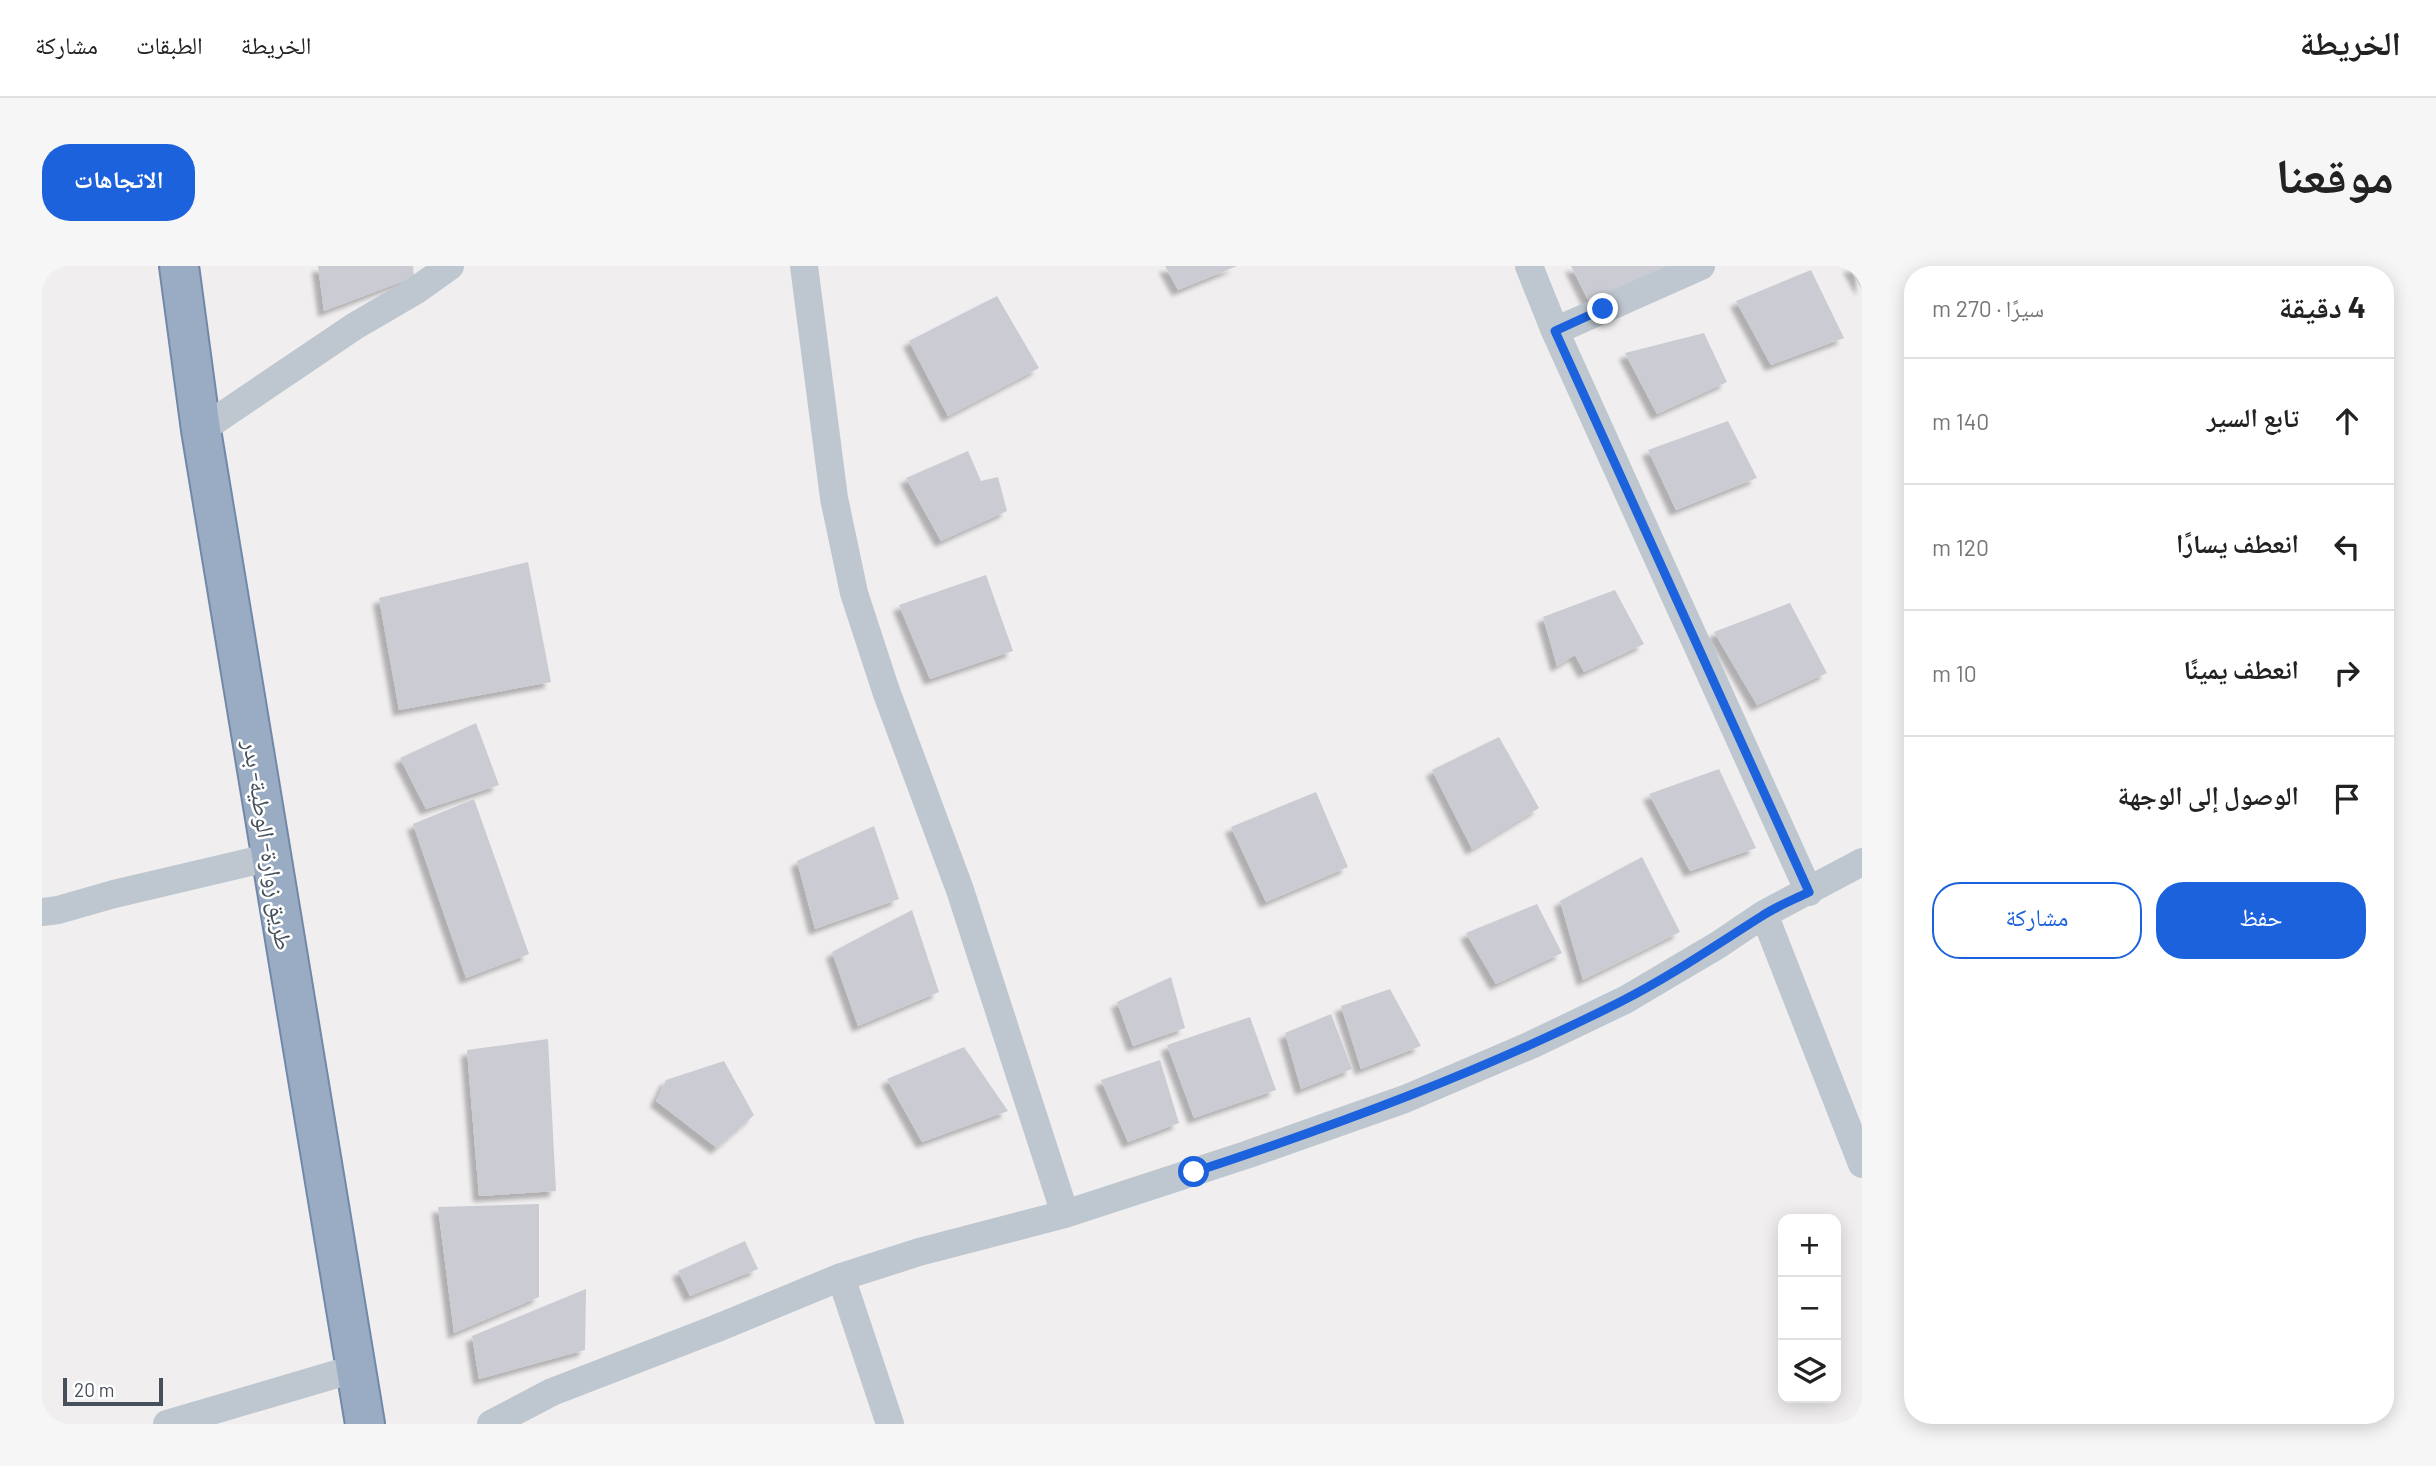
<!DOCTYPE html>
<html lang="ar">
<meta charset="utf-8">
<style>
:root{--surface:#fff;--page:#f6f6f6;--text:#222;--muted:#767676;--line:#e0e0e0;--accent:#1c62dc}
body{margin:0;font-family:Barlow,"Noto Naskh Arabic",sans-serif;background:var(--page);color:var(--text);direction:rtl}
.controls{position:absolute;right:21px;bottom:21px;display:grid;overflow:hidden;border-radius:14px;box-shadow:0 4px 18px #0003}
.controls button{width:63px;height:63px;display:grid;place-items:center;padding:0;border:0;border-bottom:2px solid var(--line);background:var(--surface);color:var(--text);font:35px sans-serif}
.scale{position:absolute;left:21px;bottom:18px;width:100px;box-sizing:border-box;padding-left:7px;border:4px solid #46505b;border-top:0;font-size:19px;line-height:24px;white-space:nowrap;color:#46505b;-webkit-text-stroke:5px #fff;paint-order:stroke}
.stop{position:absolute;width:21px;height:21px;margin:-16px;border:5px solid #1c62dc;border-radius:50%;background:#fff}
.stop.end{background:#1c62dc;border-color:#fff;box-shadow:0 2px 7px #0008}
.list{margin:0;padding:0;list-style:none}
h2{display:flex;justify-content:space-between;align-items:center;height:91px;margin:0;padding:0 28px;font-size:30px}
h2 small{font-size:23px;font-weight:400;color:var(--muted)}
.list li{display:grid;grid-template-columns:46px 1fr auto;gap:21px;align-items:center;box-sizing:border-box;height:126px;padding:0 28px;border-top:2px solid var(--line)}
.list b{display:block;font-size:26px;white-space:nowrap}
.list em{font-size:23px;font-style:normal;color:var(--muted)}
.actions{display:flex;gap:14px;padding:21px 28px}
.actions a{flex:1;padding:16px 0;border:2px solid var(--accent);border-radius:28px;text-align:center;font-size:24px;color:var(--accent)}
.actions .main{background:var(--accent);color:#fff}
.icon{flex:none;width:38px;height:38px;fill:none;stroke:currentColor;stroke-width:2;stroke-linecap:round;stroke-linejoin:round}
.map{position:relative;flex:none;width:1820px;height:1158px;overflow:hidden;direction:ltr;border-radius:28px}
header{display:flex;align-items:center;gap:42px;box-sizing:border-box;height:98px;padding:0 35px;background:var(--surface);border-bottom:2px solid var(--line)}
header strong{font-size:33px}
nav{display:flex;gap:38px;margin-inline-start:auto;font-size:24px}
.intro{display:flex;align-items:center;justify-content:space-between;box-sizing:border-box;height:168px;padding:0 42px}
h1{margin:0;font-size:49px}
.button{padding:18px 32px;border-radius:28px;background:var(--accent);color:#fff;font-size:24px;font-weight:700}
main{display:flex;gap:42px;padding:0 42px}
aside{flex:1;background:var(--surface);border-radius:28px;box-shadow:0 4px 18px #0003}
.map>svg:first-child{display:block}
.building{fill:#cbccd3;filter:url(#shadow)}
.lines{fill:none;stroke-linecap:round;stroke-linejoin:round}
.trunk-casing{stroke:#7188a8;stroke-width:42}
.minor{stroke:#bec7d0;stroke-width:28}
.trunk{stroke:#9aacc4;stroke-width:38}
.route{stroke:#1c62dc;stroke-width:9}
.labels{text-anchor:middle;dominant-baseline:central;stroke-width:5;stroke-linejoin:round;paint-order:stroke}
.street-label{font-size:24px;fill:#46505b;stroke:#fff}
</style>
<header>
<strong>الخريطة</strong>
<nav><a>الخريطة</a><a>الطبقات</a><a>مشاركة</a></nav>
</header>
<div class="intro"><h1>موقعنا</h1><a class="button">الاتجاهات</a></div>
<main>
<aside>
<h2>4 دقيقة<small>سيرًا · 270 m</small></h2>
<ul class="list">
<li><svg class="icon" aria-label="ahead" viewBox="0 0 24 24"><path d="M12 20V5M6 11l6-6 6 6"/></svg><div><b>تابع السير</b></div><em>140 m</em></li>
<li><svg class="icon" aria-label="left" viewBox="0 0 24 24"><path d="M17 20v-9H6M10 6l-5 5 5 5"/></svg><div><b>انعطف يسارًا</b></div><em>120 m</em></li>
<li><svg class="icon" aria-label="right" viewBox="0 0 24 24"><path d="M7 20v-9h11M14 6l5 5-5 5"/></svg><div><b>انعطف يمينًا</b></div><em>10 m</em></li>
<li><svg class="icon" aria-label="arrive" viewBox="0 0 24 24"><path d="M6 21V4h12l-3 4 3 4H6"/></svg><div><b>الوصول إلى الوجهة</b></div></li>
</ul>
<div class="actions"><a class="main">حفظ</a><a>مشاركة</a></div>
</aside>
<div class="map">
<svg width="1820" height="1158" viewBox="0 0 1820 1158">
<defs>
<filter id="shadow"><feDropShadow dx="-6" dy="6" stdDeviation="2" flood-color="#0004"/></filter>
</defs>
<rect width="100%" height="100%" fill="#f0eeee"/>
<path class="building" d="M276 0H371L372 11 282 45Z
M1123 0H1195L1136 24Z
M1529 0H1631L1547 36Z
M1807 0H1820V24Z
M1769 4 1802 72 1729 99 1694 35Z
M955 30 997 102 906 150 867 75Z
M1662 67 1685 116 1615 148 1583 87Z
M1686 155 1715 212 1634 244 1606 184Z
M926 185 939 215 956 211 965 245 899 275 864 212Z
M486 296 509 416 357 444 337 332Z
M944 309 971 385 888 413 857 339Z
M1573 324 1602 378 1542 406 1533 389 1515 400 1501 351Z
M1748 337 1785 407 1715 439 1672 366Z
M434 457 457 519 384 543 358 492Z
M1457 471 1497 542 1430 583 1390 504Z
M1677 503 1714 582 1648 605 1607 528Z
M1274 526 1306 601 1224 636 1189 561Z
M432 533 487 688 424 712 371 558Z
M832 560 857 633 773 663 755 595Z
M1600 591 1638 666 1541 714 1518 635Z
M1495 638 1520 687 1454 718 1424 667Z
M870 644 897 726 816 760 790 686Z
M1129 711 1143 762 1091 780 1075 736Z
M1348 723 1379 780 1319 803 1299 740Z
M1289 748 1310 803 1259 823 1243 767Z
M1208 751 1234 824 1152 852 1125 779Z
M506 773 514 925 437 930 425 784Z
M922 781 966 845 880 876 845 813Z
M1118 794 1137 857 1086 876 1059 814Z
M682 795 712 849 675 882 614 835 624 814Z
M497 938V1031L412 1067 396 941Z
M703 975 716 1003 648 1030 636 1005Z
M544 1023 543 1084 437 1113 430 1070Z"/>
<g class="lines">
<defs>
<path id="trunk" d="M137 0 159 164 323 1158"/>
</defs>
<use href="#trunk" class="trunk-casing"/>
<path class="minor" d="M762 0 792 232 812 327 844 425 918 624 1023 948
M1487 0 1513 65 1767 626
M1513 65 1659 0
M159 164 313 60 373 25 408 0
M0 646 16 644 72 628 229 591
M1722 648 1820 898
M799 1011 848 1158
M125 1158 315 1102
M449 1158 510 1126 673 1063 799 1011 877 986 1023 948 1204 889 1363 833 1489 779 1583 734 1676 679 1722 648 1820 596"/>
<use href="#trunk" class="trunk"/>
</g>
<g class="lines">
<path class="route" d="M1152 906C1298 858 1442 805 1580 735 1629 710 1674 679 1720 650 1735 640 1751 634 1767 626L1513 65 1561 43"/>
</g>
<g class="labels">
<g class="street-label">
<text transform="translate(227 579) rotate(81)">طريق زوارة- الوطية- بدر</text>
</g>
</g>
</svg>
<div class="controls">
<button>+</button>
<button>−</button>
<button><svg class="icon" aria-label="layers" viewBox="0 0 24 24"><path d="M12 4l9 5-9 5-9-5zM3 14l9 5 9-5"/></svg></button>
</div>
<div class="scale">20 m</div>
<div class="stop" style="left:1152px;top:906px"></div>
<div class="stop end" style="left:1561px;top:43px"></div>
</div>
</main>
